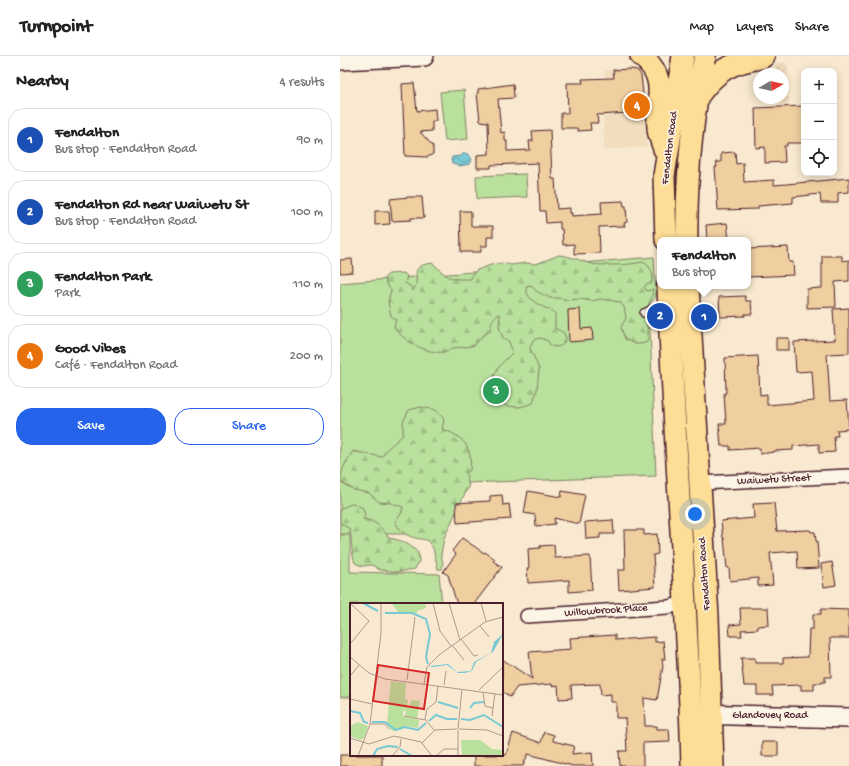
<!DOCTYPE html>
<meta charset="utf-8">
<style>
:root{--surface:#fff;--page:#f6f6f6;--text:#222;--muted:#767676;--line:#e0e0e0;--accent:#2563eb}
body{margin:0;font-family:"Gochi Hand",sans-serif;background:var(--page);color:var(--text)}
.controls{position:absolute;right:12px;top:12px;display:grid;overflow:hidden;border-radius:8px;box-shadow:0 2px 10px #0003}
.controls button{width:36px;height:36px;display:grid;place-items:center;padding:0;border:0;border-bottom:1px solid var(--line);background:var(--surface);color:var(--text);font:20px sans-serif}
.compass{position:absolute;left:413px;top:12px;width:36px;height:36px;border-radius:50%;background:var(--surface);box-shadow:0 2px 10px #0003;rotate:81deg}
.you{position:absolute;left:355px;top:458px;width:14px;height:14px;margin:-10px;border:3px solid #fff;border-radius:50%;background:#1a73e8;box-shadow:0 0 0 6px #1a73e833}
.badge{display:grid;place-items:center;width:26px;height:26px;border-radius:50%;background:var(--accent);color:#fff;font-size:13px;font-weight:700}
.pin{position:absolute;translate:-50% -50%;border:2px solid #fff;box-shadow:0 1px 4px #0006}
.popup{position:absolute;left:317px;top:181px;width:94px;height:52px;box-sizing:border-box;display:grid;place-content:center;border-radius:8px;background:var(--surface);filter:drop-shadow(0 1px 3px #0005);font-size:13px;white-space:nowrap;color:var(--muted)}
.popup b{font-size:15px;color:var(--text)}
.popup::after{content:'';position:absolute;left:50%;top:100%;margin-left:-8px;border:8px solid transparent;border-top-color:var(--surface)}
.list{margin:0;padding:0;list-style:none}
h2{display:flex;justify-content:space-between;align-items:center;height:52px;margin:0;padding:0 16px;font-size:17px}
h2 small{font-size:13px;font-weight:400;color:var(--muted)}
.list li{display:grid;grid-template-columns:26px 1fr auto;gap:12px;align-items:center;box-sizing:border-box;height:64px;margin:0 8px 8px;padding:0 8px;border:1px solid var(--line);border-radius:16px}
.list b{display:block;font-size:15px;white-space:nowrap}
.list p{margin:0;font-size:13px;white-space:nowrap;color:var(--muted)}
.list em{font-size:13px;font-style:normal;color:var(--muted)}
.actions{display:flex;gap:8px;padding:12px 16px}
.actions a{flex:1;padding:9px 0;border:1px solid var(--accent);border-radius:16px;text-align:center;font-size:14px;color:var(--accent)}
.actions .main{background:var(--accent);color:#fff}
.icon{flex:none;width:22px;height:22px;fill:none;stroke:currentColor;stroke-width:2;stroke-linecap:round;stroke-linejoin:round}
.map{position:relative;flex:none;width:509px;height:710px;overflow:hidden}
header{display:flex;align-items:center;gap:24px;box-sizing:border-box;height:56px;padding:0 20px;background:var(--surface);border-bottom:1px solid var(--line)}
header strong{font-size:19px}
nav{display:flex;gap:22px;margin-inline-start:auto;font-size:14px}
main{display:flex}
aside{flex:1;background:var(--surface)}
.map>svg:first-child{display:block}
.built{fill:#f2ddbf}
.industrial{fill:url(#industrial-furrows)}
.green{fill:#b9e19d;stroke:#828064}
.forest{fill:url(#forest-firs);stroke:#828064}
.water{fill:url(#water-waves);stroke:#668591}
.building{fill:#efcea0;stroke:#4a1f2b}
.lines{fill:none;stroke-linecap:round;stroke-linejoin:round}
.lane-casing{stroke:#4a1f2b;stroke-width:10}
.street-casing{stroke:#4a1f2b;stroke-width:16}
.secondary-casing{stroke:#4a1f2b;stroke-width:22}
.primary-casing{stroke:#4a1f2b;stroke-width:24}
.lane{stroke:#fcf5e5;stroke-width:7}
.street{stroke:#fcf5e5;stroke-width:13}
.secondary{stroke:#fcf5e5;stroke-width:19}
.primary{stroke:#fedd96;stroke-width:21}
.labels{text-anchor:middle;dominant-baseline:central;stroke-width:3;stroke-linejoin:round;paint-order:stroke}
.street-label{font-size:11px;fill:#4a1f2b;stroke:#fcf5e5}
.inset-river{fill:none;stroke:#79c9d5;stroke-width:2}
.inset-road{fill:none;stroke:#b2988e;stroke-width:1}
.view{fill:#d62828;fill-opacity:0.15;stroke:#d62828;stroke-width:2}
.inset-edge{fill:none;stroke:#4a1f2b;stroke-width:2}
</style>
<header>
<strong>Turnpoint</strong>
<nav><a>Map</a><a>Layers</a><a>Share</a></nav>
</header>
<main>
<aside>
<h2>Nearby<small>4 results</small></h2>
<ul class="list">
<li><span class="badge" style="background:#1a4fb4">1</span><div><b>Fendalton</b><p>Bus stop · Fendalton Road</p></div><em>90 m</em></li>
<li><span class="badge" style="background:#1a4fb4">2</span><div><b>Fendalton Rd near Waiwetu St</b><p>Bus stop · Fendalton Road</p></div><em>100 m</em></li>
<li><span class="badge" style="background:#2e9e5b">3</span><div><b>Fendalton Park</b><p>Park</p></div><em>110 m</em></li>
<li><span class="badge" style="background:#e8710a">4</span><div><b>Good Vibes</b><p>Café · Fendalton Road</p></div><em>200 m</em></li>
</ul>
<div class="actions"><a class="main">Save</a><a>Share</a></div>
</aside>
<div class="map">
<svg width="509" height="710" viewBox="0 0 509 710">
<defs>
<pattern id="industrial-furrows" width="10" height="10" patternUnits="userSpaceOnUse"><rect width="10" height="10" fill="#f2ddbf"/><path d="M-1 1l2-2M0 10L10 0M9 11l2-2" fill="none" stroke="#d1bda4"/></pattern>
<pattern id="forest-firs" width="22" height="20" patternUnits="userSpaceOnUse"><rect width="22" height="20" fill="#b9e19d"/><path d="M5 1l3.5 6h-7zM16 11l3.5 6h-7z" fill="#a1c187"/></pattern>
<pattern id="water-waves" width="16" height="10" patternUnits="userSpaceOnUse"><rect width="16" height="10" fill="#79c9d5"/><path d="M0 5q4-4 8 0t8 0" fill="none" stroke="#6aacb7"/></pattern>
</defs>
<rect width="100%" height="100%" fill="#f8e9d0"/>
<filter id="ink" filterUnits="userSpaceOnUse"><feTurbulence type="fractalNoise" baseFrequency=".025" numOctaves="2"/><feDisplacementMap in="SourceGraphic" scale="8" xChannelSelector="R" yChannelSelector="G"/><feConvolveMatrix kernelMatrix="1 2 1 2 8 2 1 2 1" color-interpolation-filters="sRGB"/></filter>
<g filter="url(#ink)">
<path class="built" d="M288 13 297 14 301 19 307 91 264 94 263 59H267L265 14Z"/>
<path class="industrial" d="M435 7H447L449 48 436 49V42H443V18H435Z"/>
<path class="green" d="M124 34 128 83 105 85 100 36Z
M340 87H343L339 184H334L333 128Z
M186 118 187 141 137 143 136 120Z
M314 201 316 240 309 249 316 420 99 428V478H0V227Z
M0 479H10V516L99 518 102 548H11V641H0Z"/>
<path class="forest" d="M219 199C231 200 241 205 252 208 268 210 288 209 303 206 311 210 315 219 311 228H307L304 231 307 235 313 233C313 242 306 250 306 260 306 269 310 277 307 286 298 290 293 288 285 283L281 271 286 262 284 251 280 246 260 243 252 245 240 243 226 244 219 242H210L196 235 191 229 186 230C185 244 202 251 213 255L215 258V272L224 277 226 282C223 290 220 292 211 290L208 285 200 282 193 284 190 292 199 313 197 334 193 347 180 351 166 350C144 325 153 316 173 296L168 284 163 282 159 271 160 258C152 261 151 267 150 275L142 280 135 289C128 291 120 291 113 292 110 293 107 295 104 296 87 298 62 285 54 270L56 264 51 260 48 246 51 234 46 228 45 221 49 218 64 217 67 220 65 227 71 231 73 235C83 221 65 211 92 207 98 211 102 217 107 220 114 224 124 223 131 223L132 219 137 214 151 209 162 207 171 209 186 207 196 208Z
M81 351 96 354 104 363 102 373C123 380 133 391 130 414L126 417 129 432 126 435 104 482 101 498 103 508 102 513H98L93 492 87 484C73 482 61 480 55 465L61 458 63 451 51 447 39 446 29 437 14 434 1 426C0 414 7 405 13 395L42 401 47 393 63 379V366L69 354Z
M13 447 23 452 25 460 23 463C35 464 42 472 49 482 62 484 70 488 78 497L79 505 75 513 57 516 40 514 32 509 22 510 15 507C11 497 12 485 10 473L0 467V453Z"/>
<path class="water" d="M124 97C130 98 134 103 130 108L119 110 112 107 111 104 112 101 121 100Z"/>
<path class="building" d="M291 13 297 14 301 19 305 56 257 59 258 67H250L251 74 238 75 237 72H221V57H228L227 27H243L242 23 274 22 273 14Z
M74 27 77 55 95 53 96 65H92V75L80 76 93 90V98L88 101 65 100 62 28Z
M173 28 174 42 158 43 161 77 165 76V85H167V95L190 94 189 85H193L192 75 210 74 212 123H215L217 153 230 152V157H232V160L262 158 261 146 283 145 284 150H286L287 166 284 167 285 170 259 171 260 197 234 198V188L223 189 222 173H220V166L206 167 205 155H200L198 107 151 109V112H137V99L149 98 148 66 140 65 137 37H138V33Z
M464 50V87H447V90H444L445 106 425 107V91L416 92 415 52Z
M395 96 396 108 403 107 404 126 434 124V129L447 128 509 122V136L498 137V147H481L480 138 453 141V147L418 150V153L378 154 375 111H377L376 106H381V97Z
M69 141H82L84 162H71V164L52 165 50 143Z
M35 155H49L50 168 35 169Z
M120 155H131V170H153V181H147V190H141V196H121Z
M387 167 389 184H367L366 169Z
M448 191 449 206H453L454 219 408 221V193Z
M482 200H502V205L509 204V225L495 226 496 251 467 252V233L482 232Z
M12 203 13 216 0 217V204Z
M405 240 406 245H411L412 258H405V260L380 261 379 241Z
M509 252V297L487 298 490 345 507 344 509 373 497 374 498 380H494L495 396 479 397V388L453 390V394L434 395V396L420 398V392L390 394V390H381L379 368H386L384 337H386L385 302 418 300 420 339 427 338V349L474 345 472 315 456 316 454 286 495 284 493 253Z
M240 253 241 273 252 272 253 284 229 286 228 254Z
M436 282H449V294H436Z
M188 435 221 441 222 435 245 439 239 468 214 462 215 468 196 470 195 459 184 457Z
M162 439 163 449 169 448 171 463 117 467 116 447 150 445V440Z
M434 447 437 475 470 474 471 476H475L476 485H477L479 512 458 513 457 495 430 497 433 529 418 530V522L390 525 389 512H387L384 482H383L381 465 414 462 413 448Z
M273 464 274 478H260V482L246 483 245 466Z
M284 474H304V479L317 478 318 498 313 499 315 531 279 534 278 514H285Z
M122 482 144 497 145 496 155 503 153 505 162 511 134 548H117L108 519 103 516 116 498 112 495Z
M214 489 215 502 250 500 252 534 229 536V524L188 527 187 512H189L188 493 200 492V490Z
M492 506 496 529 484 531 481 508Z
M400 552H428L429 569 418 570V573L401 574 402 580H390L389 569 401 568Z
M481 553 509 554V582H490L491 621H485V626H482V627H474V634H461V629L432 630 433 639H417V630H404L401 602H415V607H443V602L468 601 469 573H473V558H481Z
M275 579V584L315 581V586L323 585 325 603H322L323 610 317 644 304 642 305 670H317V673H329L330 686 303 687V710H280L279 695H287L285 662H276V646H271V638L261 639 260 628 231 629 232 642 219 643 218 629 212 630V628L177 631 170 641 162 635V603L192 623 189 596 231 593 230 582Z
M204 676 214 679 213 685 234 690 232 698 252 696 253 710H233L188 698 183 710H134V699H166L173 677 201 687Z
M422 686H438V700H422Z
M0 699H42V710H0Z"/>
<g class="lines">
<defs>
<path id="lane" d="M304 257 326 247"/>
<path id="street" d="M360 427 509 420
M187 560 328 551 345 547"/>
<path id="secondary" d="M0 4 84 0
M356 658 509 662"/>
<path id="primary" d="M301 0C329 21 316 44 318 72 318 79 322 86 324 93
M358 40C377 14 390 7 421 2L424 0
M326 184 324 120 343 0
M347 184C346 122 352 60 365 0
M328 230C334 390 348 550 352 710
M348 230 368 561 373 710"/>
</defs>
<use href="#lane" class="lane-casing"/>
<use href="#street" class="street-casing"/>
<use href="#secondary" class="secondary-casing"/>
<use href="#primary" class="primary-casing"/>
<use href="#lane" class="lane"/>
<use href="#street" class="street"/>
<use href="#secondary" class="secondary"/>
<use href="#primary" class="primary"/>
</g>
</g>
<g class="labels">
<g class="street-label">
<text transform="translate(330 92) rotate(-83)">Fendalton Road</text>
<text transform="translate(434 424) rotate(-3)">Waiwetu Street</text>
<text transform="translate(365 518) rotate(-94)">Fendalton Road</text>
<text transform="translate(266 555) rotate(-4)">Willowbrook Place</text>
<text x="430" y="660">Glandovey Road</text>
</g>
</g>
<g transform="translate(10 547)">
<rect width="153" height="153" fill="#f8e9d0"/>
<path d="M41 0H75L76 5 67 8V10H49ZM41 78 56 80 55 96 58 97 57 103H60L61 97 70 98 67 116 55 113 56 108H53V113L69 117 68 125 54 123 53 126 43 128 39 125 37 121ZM8 119 18 123 14 135 10 137 0 133V123ZM111 137H130L142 146 153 147V153H112Z" fill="#b9e19d"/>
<path d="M41 79 47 80 41 87 45 85 50 90H43L45 95 39 98Z" fill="#b9e19d"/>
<path d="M153 31 143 49 126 59 122 68 115 70H108L97 62 83 64 79 63 98 61 107 69 121 68 124 59 141 50 144 39Z" fill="#79c9d5"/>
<path class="inset-river" d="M13 0 28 8M35 10H62L76 16 80 31 76 54 78 61M88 99 108 105M120 105 124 100 134 99M0 108 10 110 14 119 18 120M111 116 120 117 134 112 153 124M79 118 86 112 97 116H107M22 119H35L46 127 54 124 68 127 76 120M50 146 62 153M23 153 27 146 38 143 48 144"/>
<path class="inset-road" d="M83 0 90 28 101 43M99 0 110 37M131 0 136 18M130 23 139 34M111 36 124 53 128 52M0 41 19 18 0 0M102 42 114 57M0 54 19 70 35 76 153 92M1 72 9 62M57 77 65 14M74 81 77 64 89 52 135 19 153 14M94 82 96 68M129 87 153 64M133 89 135 103 143 105M0 96 22 101M54 113 75 117M142 113 145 90M20 121H35L39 126M108 126 112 86M109 126 137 127 153 133M84 127 75 116 77 106 86 99 88 83M0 135 19 141 44 133 71 139 82 153M72 140 85 127 107 126M8 153 20 121 31 30V0M42 153 50 144 51 136M86 153 94 146H108M108 153V127"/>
<path class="view" d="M28 62 79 70 74 106 23 98Z"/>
<rect width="153" height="153" class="inset-edge"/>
</g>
</svg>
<div class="controls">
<button>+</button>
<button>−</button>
<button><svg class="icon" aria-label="locate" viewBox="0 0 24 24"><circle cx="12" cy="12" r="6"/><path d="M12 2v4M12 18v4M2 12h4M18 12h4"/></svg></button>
</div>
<svg class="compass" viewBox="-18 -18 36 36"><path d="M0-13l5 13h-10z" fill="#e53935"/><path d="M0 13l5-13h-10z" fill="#767676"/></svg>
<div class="you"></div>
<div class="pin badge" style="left:364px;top:261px;background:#1a4fb4">1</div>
<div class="popup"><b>Fendalton</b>Bus stop</div>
<div class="pin badge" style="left:320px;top:260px;background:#1a4fb4">2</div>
<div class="pin badge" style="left:156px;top:335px;background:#2e9e5b">3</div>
<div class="pin badge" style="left:297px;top:50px;background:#e8710a">4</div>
</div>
</main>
